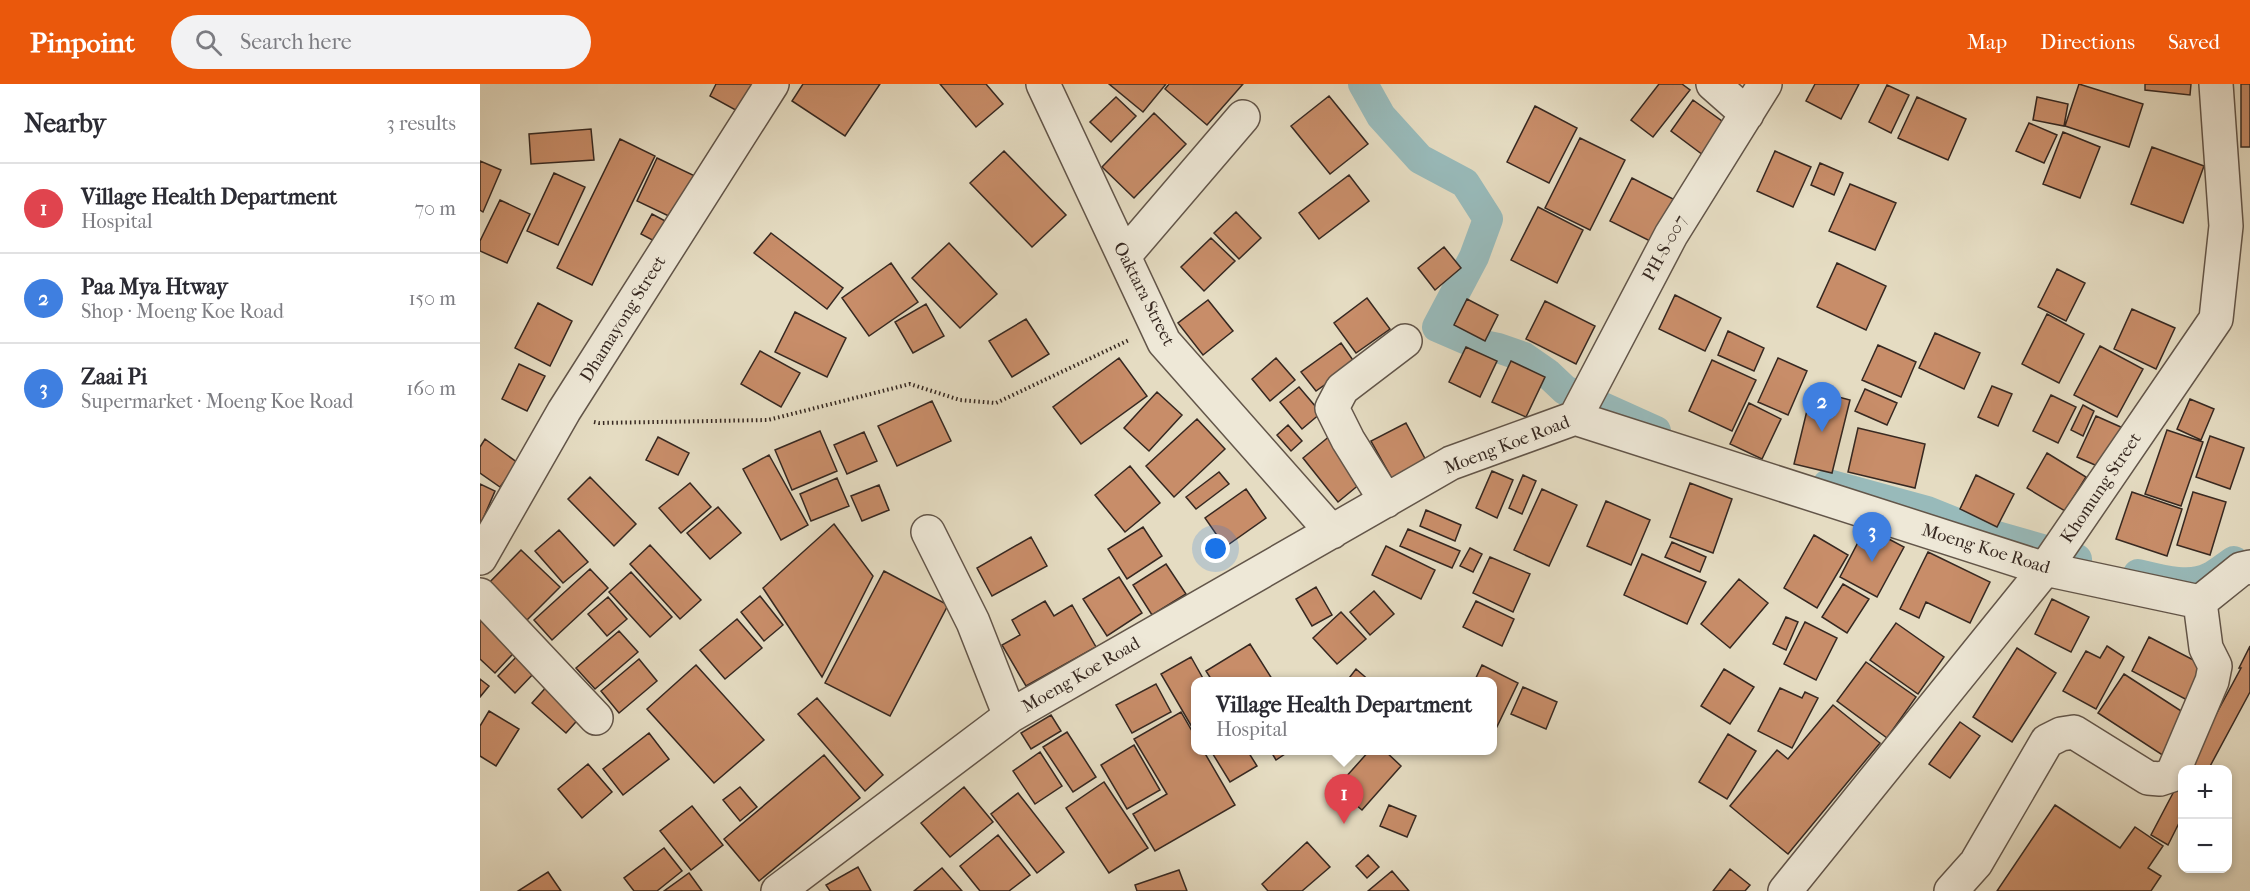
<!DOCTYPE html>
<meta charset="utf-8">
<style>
:root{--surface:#fff;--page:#f2f2f3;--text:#2b2b33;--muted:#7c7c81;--line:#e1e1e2;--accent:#ea580c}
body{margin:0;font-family:"IM FELL French Canon",serif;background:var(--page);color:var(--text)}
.controls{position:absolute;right:18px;bottom:18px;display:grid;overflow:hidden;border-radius:12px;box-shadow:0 3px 9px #0003}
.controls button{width:54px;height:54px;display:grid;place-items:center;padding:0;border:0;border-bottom:2px solid var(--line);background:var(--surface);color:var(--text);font:30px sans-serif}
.you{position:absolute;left:736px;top:465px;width:21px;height:21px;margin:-15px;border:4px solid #fff;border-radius:50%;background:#1a73e8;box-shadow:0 0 0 9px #1a73e833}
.badge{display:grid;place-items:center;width:39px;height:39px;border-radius:50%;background:var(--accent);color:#fff;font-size:20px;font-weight:700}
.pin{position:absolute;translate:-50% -50px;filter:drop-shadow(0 2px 3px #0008)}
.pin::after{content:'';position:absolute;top:32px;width:21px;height:18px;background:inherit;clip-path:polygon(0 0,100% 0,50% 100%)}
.popup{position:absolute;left:711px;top:593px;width:306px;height:78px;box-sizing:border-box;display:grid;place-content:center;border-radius:12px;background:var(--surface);filter:drop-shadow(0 2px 4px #0005);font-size:20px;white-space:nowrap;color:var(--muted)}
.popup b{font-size:22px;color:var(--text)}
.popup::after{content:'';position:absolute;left:50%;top:100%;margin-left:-12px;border:12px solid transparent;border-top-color:var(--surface)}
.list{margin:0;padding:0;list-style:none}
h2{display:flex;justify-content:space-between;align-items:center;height:78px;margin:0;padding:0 24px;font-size:26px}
h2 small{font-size:20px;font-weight:400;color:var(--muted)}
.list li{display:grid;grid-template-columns:39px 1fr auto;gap:18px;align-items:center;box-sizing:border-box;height:90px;padding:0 24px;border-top:2px solid var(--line)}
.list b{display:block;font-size:22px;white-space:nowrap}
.list p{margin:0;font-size:20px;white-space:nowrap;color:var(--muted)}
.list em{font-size:20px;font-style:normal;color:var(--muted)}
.icon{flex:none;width:33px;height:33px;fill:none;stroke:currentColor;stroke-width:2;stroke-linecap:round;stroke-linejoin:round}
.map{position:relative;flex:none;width:1770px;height:807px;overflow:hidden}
header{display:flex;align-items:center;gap:36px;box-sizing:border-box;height:84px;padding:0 30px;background:var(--accent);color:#fff}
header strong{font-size:28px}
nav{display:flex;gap:33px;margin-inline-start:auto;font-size:21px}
.search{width:420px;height:54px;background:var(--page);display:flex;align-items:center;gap:15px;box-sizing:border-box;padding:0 21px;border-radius:33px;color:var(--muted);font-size:22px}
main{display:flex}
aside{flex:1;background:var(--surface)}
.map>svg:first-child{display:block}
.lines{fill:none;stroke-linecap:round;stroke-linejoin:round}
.canal{stroke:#98baba;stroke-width:30}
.building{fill:#c88d69;stroke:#362821;stroke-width:1.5}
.minor-casing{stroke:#625549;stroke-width:36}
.path{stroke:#362821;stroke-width:4;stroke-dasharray:1.5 3;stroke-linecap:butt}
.minor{stroke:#eee8d7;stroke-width:33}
.labels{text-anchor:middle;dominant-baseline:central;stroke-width:4.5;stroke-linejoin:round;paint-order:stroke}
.street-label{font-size:18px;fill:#362821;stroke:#eee8d7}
</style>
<header>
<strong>Pinpoint</strong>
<div class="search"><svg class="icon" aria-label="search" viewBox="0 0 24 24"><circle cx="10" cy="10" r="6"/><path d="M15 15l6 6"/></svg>Search here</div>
<nav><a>Map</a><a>Directions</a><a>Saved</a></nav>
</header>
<main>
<aside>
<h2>Nearby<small>3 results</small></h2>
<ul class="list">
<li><span class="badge" style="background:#e0444e">1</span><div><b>Village Health Department</b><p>Hospital</p></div><em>70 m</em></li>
<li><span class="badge" style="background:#3f7fe0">2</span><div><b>Paa Mya Htway</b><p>Shop · Moeng Koe Road</p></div><em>150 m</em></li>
<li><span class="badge" style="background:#3f7fe0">3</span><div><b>Zaai Pi</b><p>Supermarket · Moeng Koe Road</p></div><em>160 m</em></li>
</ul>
</aside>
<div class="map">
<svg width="1770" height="807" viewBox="0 0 1770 807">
<rect width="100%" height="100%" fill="#e5dcc2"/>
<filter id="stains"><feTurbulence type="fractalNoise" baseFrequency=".00333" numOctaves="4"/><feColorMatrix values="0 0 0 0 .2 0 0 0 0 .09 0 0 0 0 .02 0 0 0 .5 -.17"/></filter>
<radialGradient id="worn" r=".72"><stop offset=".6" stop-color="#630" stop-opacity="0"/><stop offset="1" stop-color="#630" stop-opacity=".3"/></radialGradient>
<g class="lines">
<path class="canal" d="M883 0 901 32 940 75 985 99 1008 135 994 173 957 243 994 259 1018 264 1044 273 1067 289 1085 306 1176 347
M1348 400 1447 427 1492 445 1597 475
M1658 490C1679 495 1710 504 1730 493 1738 489 1746 482 1754 477"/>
</g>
<path class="building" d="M236 0H277L261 29 230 12Z
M323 0H400L365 52 312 17Z
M460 0H506L523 20 496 43Z
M629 0H686L663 28Z
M689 0H763L727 41 685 5Z
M1179 0H1202L1210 6 1173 53 1151 36Z
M1335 0H1379L1361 35 1326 17Z
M1599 0 1663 20 1649 63 1585 42Z
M1665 0H1711L1710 11 1665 6Z
M1761 0H1770V63H1761Z
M1407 1 1429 11 1411 49 1389 38Z
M849 12 888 60 850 90 811 42Z
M636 13 656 32 631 58 610 38Z
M1437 13 1486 35 1468 76 1418 54Z
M1557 13 1588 20 1584 42 1553 36Z
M1213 16 1246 40 1223 71 1191 47Z
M1055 22 1097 44 1069 99 1027 78Z
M674 29 706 60 654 114 622 83Z
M1549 39 1577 51 1564 79 1536 67Z
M111 45 114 76 51 80 49 50Z
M1583 48 1620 63 1600 114 1563 100Z
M1100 54 1145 76 1110 146 1065 124Z
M140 55 175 72 112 201 77 184Z
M1672 63 1724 82 1703 139 1651 120Z
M524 67 586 131 552 163 490 99Z
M1295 67 1331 83 1313 123 1277 107Z
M177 74 215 92 195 135 157 117Z
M0 77 21 86 3 128 0 126Z
M1340 79 1363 89 1354 111 1331 101Z
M74 89 105 103 78 161 47 147Z
M869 91 889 117 839 155 819 129Z
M1152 94 1199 118 1178 161 1130 137Z
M1370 100 1416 119 1395 166 1349 147Z
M20 116 50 130 27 179 0 167V157Z
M1058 123 1103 146 1077 199 1031 176Z
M756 128 781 154 759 175 734 149Z
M172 130 189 139 178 159 161 150Z
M291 149 363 204 347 225 274 169Z
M731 154 755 177 724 207 701 183Z
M469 159 517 210 480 244 432 194Z
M964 163 981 184 955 206 938 184Z
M411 179 438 218 389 252 362 214Z
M1357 179 1406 202 1386 246 1337 223Z
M1577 185 1605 199 1586 237 1558 223Z
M1195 211 1241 234 1225 267 1179 245Z
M887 214 910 245 876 269 854 239Z
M987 215 1018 231 1005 257 974 241Z
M728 216 753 247 723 271 698 239Z
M1065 217 1115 242 1096 280 1046 255Z
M58 219 92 237 70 282 35 264Z
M446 220 464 252 433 269 415 238Z
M1652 225 1695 244 1676 285 1634 265Z
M315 228 366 254 347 293 295 268Z
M1567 230 1604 250 1579 299 1542 280Z
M546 235 569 270 532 293 509 257Z
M1248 247 1284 264 1274 287 1238 271Z
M1455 249 1500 269 1484 305 1439 284Z
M861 259 875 279 836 307 821 288Z
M1398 261 1436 278 1421 313 1382 296Z
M1620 262 1663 285 1637 333 1594 311Z
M986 263 1017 277 1000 313 969 298Z
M280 267 320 289 301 323 261 300Z
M639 274 667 312 601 360 573 323Z
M796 274 815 296 790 317 772 295Z
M1298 274 1327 287 1308 331 1278 318Z
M1232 276 1276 296 1252 347 1209 327Z
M1031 277 1065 293 1046 333 1012 318Z
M39 280 65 292 47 327 22 315Z
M1512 302 1532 310 1518 342 1498 333Z
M819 303 841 329 822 345 800 318Z
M1385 305 1417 319 1407 341 1375 327Z
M1332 306 1370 316 1352 389 1314 380Z
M677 308 702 331 669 367 644 344Z
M1571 311 1596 323 1578 359 1553 347Z
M1710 315 1734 325 1721 356 1697 345Z
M452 317 471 357 417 382 398 342Z
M1269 319 1301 335 1282 375 1250 360Z
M1603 321 1614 327 1603 352 1591 346Z
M1616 332 1643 344 1624 385 1597 373Z
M717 335 745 365 694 413 666 382Z
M926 339 949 382 915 400 891 357Z
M808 341 822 357 811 367 797 351Z
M1378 344 1445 360 1435 404 1368 388Z
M1687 346 1723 358 1701 422 1665 410Z
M340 347 357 387 312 406 295 366Z
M384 348 397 377 367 390 354 361Z
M851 351 886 395 858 418 823 374Z
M1730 352 1764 364 1750 405 1716 393Z
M178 353 209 369 198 391 166 376Z
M5 355 38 379 20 403 0 389V363Z
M1567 369 1606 393 1585 427 1547 404Z
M289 371 328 441 301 456 263 385Z
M650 382 680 419 645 448 615 411Z
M1012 387 1033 396 1017 434 996 424Z
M739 388 749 400 716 425 706 413Z
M1043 391 1056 397 1042 430 1029 424Z
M1496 391 1534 410 1517 443 1480 425Z
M110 393 156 440 134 462 88 415Z
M357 394 369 422 331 437 320 410Z
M210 399 231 423 201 449 179 424Z
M1210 399 1252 415 1233 469 1190 453Z
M0 400 15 407 0 442Z
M399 401 409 426 382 437 371 412Z
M766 405 786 434 745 463 725 434Z
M1062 405 1097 421 1069 482 1034 466Z
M1652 408 1702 425 1687 472 1636 455Z
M1713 408 1746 418 1730 471 1697 461Z
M1126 417 1170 436 1151 481 1107 462Z
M238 423 261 449 230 475 207 449Z
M946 426 981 441 975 457 940 442Z
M354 440 393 492 342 593 283 504Z
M663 443 682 472 647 495 628 465Z
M1386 443 1424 463 1397 513 1360 493Z
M928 445 980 467 972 484 920 462Z
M79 446 108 478 83 499 55 467Z
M1334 451 1368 471 1337 524 1304 504Z
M551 453 567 482 512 512 497 484Z
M1192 458 1226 473 1220 488 1185 473Z
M170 461 221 516 200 535 150 480Z
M906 462 955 486 941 515 892 491Z
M990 464 1002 470 993 488 980 482Z
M41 466 80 503 43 540 5 503Z
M1448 468 1510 498 1490 539 1446 518 1439 534 1420 525Z
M1162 470 1226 498 1207 540 1144 511Z
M1010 473 1050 490 1033 528 993 509Z
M686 480 706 510 672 531 653 501Z
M110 485 128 504 72 556 54 536Z
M404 487 468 521 410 632 345 599Z
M151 488 192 533 170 553 129 508Z
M639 493 662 529 627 552 603 515Z
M1259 495 1288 519 1250 564 1221 540Z
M1363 500 1389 515 1367 549 1342 533Z
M836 503 852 531 832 542 816 515Z
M894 507 914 530 890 551 870 528Z
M280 512 303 541 284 557 261 528Z
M128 513 147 535 127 552 108 530Z
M1572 515 1609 533 1591 568 1555 550Z
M565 517 574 532 592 521 616 563 546 602 522 561 540 551 532 536Z
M996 517 1034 535 1022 562 983 543Z
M0 521 42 560 15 589 0 575Z
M861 528 886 555 857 580 833 554Z
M1306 533 1318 538 1306 566 1293 560Z
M257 535 282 564 245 595 220 566Z
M1325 538 1357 554 1336 596 1304 580Z
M1416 539 1464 573 1438 610 1390 576Z
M139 547 158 568 115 605 96 584Z
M1669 553 1727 583 1709 617 1652 587Z
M770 560 794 598H733L726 587Z
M1627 562 1644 573 1616 625 1583 607 1606 567 1620 574Z
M1770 562V608L1728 686H1706L1761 584H1759Z
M1537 564 1576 589 1532 658 1493 633Z
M39 570 56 587 35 609 18 592Z
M711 573 725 598H716V650L681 590Z
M159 575 177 597 139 629 121 607Z
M1386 578 1436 613 1407 654 1357 617Z
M216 581 284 656 234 699 167 625Z
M1002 581 1038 599 1013 651 1012 598H994Z
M876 585 891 598H866Z
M1244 585 1274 603 1250 640 1221 622Z
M1644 590 1712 634 1687 674 1618 629Z
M0 595 9 602 0 613Z
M69 600 103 630 86 649 52 619Z
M676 600 691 628 652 649 636 621Z
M1043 603 1077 618 1066 645 1031 630Z
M1300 604 1322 614 1325 608 1338 614 1312 664 1278 647Z
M337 614 403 691 385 707 318 630Z
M1353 621 1400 659 1308 770 1250 722 1297 666 1308 675Z
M9 627 39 645 16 682 0 672V642Z
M701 628 716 654V666H723L755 721 675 767 653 730 687 710 654 655Z
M571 631 581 647 551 665 541 649Z
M1480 638 1500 652 1470 694 1449 680Z
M587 648 616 693 593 708 563 663Z
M169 649 189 675 143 711 123 685Z
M1248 650 1276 667 1247 715 1219 698Z
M654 661 680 706 647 725 621 681Z
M767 666 777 682 750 698 731 667Z
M790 666H811L796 676Z
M890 666H904L921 682 882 726 856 704Z
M560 668 582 702 555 720 533 687Z
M344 671 380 714 279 797 244 755Z
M108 680 132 708 102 734 78 705Z
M1702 692V733L1688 761 1671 751Z
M624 698 668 764 629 789 586 724Z
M260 703 277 723 260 737 243 716Z
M484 703 513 738 470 773 441 739Z
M538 709 584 768 557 789 511 730Z
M909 721 936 732 927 753 900 742Z
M1575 721 1640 764 1655 743 1683 762 1668 784 1681 792 1671 807H1517Z
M212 722 243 761 211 786 180 747Z
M518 751 550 791 529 807H500L480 782Z
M827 758 850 783 822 807H788L782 800Z
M184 764 202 787 177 807H154L144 794Z
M888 771 899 783 887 794 876 782Z
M378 783 391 807H350L346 801Z
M462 784 482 807H434Z
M1250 785 1270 801 1265 807H1233Z
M699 786 707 807H657L655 801Z
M912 787 929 807H888Z
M68 788 81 807H38Z
M209 789 222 807H184Z"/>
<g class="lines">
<defs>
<path id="minor" d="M563 0 684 258 852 448
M1233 0 1267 30
M644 172 763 33
M1095 334 1191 151 1285 0
M906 417 868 356 852 324 862 305 925 257
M448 448 493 538 530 632
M0 474 84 327 292 0
M0 511 116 634
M298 807 530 632 971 379 1095 334 1565 485 1720 518 1761 485 1770 483
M1305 807 1565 485 1736 235 1746 142 1736 0
M1471 807 1496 779 1567 657 1581 650 1594 648 1668 694 1680 695 1692 691 1732 597 1735 582 1726 564 1720 518"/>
</defs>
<use href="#minor" class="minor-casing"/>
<path class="path" d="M114 338 119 339 288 336 430 300 480 316 516 319 649 256"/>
<use href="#minor" class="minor"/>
</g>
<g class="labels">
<g class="street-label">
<text transform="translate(1185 164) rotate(-61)">PH-S-007</text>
<text transform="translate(664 210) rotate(63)">Oaktara Street</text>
<text transform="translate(143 235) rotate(-58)">Dhamayong Street</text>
<text transform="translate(1027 361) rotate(-21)">Moeng Koe Road</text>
<text transform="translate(1621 404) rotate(-56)">Khomung Street</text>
<text transform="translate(1506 465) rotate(17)">Moeng Koe Road</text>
<text transform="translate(601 591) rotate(-30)">Moeng Koe Road</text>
</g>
</g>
<rect width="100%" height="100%" filter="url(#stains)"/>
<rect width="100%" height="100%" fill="url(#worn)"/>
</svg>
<div class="controls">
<button>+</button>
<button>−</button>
</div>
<div class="you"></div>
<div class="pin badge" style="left:864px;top:740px;background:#e0444e">1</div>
<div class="popup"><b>Village Health Department</b>Hospital</div>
<div class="pin badge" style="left:1342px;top:348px;background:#3f7fe0">2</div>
<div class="pin badge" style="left:1392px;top:478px;background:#3f7fe0">3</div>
</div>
</main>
